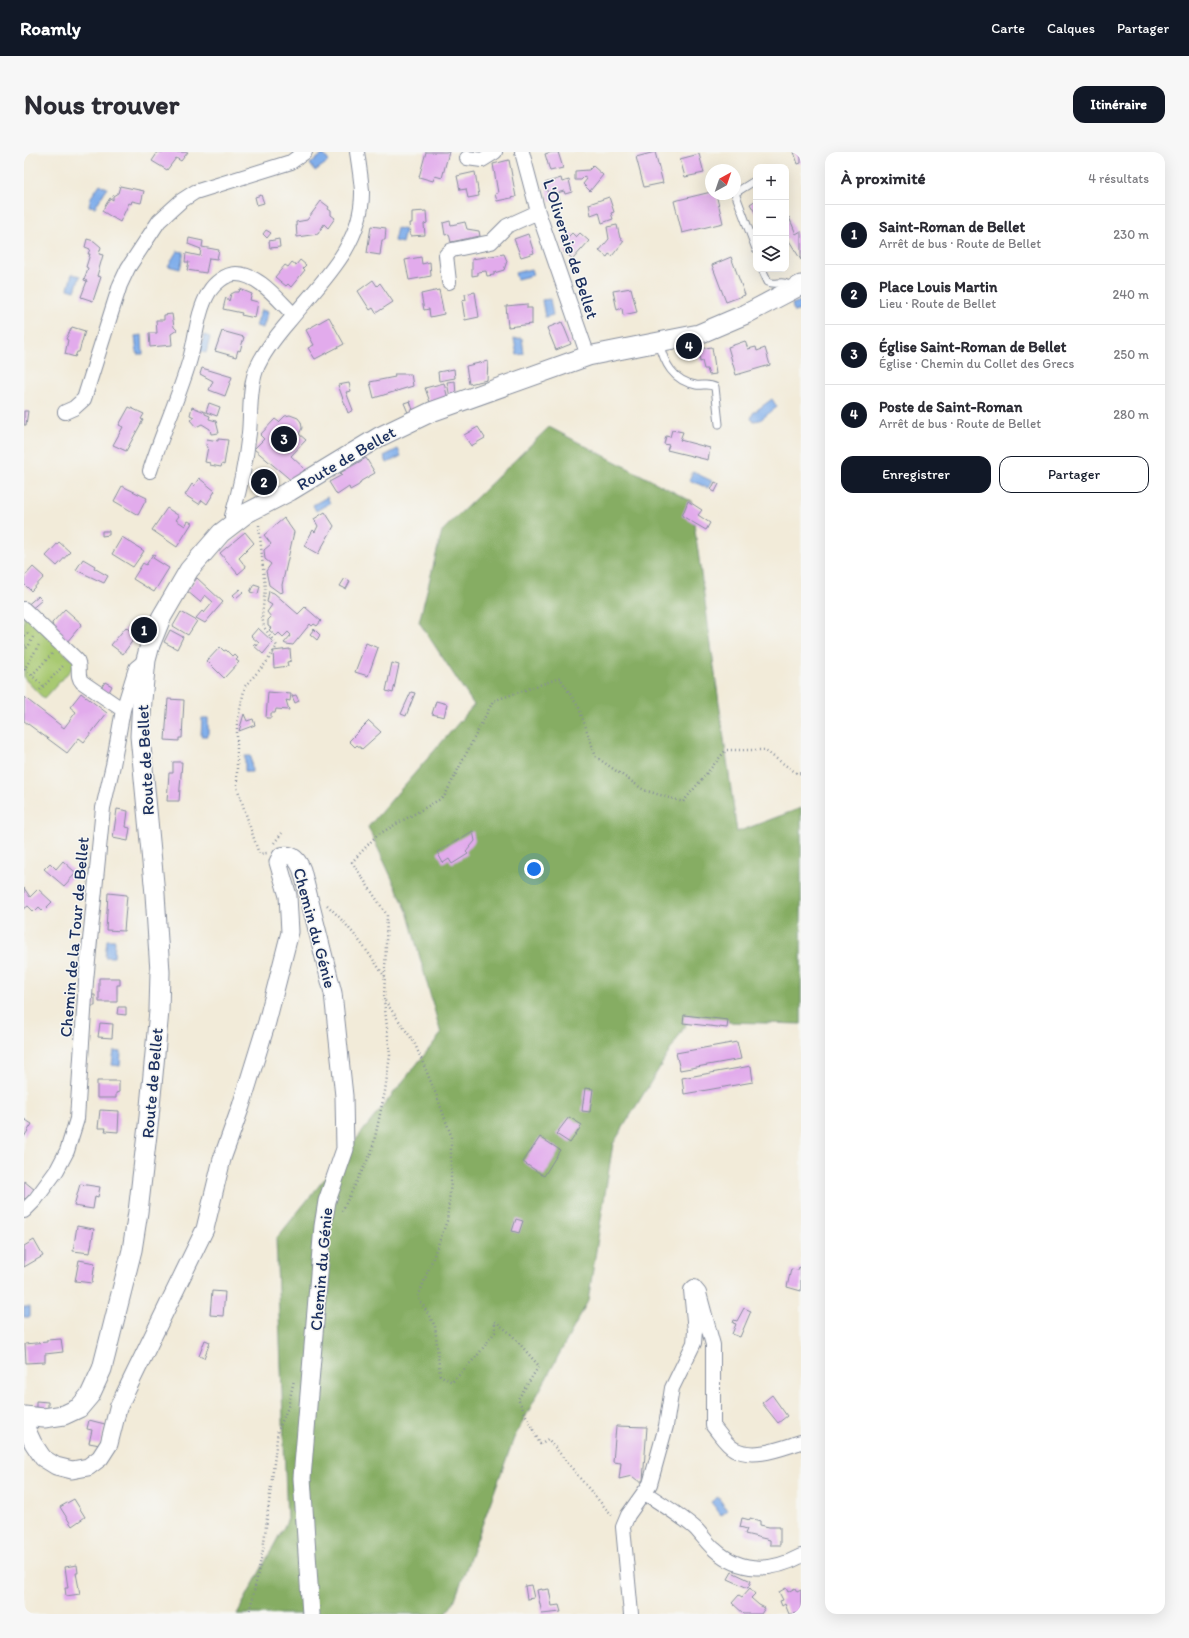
<!DOCTYPE html>
<html lang="fr">
<meta charset="utf-8">
<style>
:root{--surface:#fff;--page:#f7f7f7;--text:#2b2b33;--muted:#7c7c81;--line:#e1e1e2;--accent:#111827}
body{margin:0;font-family:Itim,sans-serif;background:var(--page);color:var(--text)}
.controls{position:absolute;right:12px;top:12px;display:grid;overflow:hidden;border-radius:8px;box-shadow:0 4px 16px #0002}
.controls button{width:36px;height:36px;display:grid;place-items:center;padding:0;border:0;border-bottom:1px solid var(--line);background:var(--surface);color:var(--text);font:20px sans-serif}
.compass{position:absolute;left:681px;top:12px;width:36px;height:36px;border-radius:50%;background:var(--surface);box-shadow:0 4px 16px #0002;rotate:40deg}
.you{position:absolute;left:510px;top:717px;width:14px;height:14px;margin:-10px;border:3px solid #fff;border-radius:50%;background:#1a73e8;box-shadow:0 0 0 6px #1a73e833}
.badge{display:grid;place-items:center;width:26px;height:26px;border-radius:50%;background:var(--accent);color:#fff;font-size:13px;font-weight:700}
.pin{position:absolute;translate:-50% -50%;border:2px solid #fff;box-shadow:0 1px 4px #0006}
.list{margin:0;padding:0;list-style:none}
h2{display:flex;justify-content:space-between;align-items:center;height:52px;margin:0;padding:0 16px;font-size:17px}
h2 small{font-size:13px;font-weight:400;color:var(--muted)}
.list li{display:grid;grid-template-columns:26px 1fr auto;gap:12px;align-items:center;box-sizing:border-box;height:60px;padding:0 16px;border-top:1px solid var(--line)}
.list b{display:block;font-size:15px;white-space:nowrap}
.list p{margin:0;font-size:13px;white-space:nowrap;color:var(--muted)}
.list em{font-size:13px;font-style:normal;color:var(--muted)}
.actions{display:flex;gap:8px;padding:12px 16px}
.actions a{flex:1;padding:9px 0;border:1px solid var(--accent);border-radius:12px;text-align:center;font-size:14px;color:var(--accent)}
.actions .main{background:var(--accent);color:#fff}
.icon{flex:none;width:22px;height:22px;fill:none;stroke:currentColor;stroke-width:2;stroke-linecap:round;stroke-linejoin:round}
.map{position:relative;flex:none;width:777px;height:1462px;overflow:hidden;border-radius:12px}
header{display:flex;align-items:center;gap:24px;box-sizing:border-box;height:56px;padding:0 20px;background:var(--accent);color:#fff}
header strong{font-size:19px}
nav{display:flex;gap:22px;margin-inline-start:auto;font-size:14px}
.intro{display:flex;align-items:center;justify-content:space-between;box-sizing:border-box;height:96px;padding:0 24px}
h1{margin:0;font-size:28px}
.button{padding:10px 18px;border-radius:12px;background:var(--accent);color:#fff;font-size:14px;font-weight:700}
main{display:flex;gap:24px;padding:0 24px}
aside{flex:1;background:var(--surface);border-radius:12px;box-shadow:0 4px 16px #0002}
.map>svg:first-child{display:block}
.green{fill:#a8c971;stroke:#627c68}
.forest{fill:#86ad63;stroke:#506e60}
.water{fill:#81afeb;stroke:#4e6fa4}
.building{fill:#e2abec}
.lines{fill:none;stroke-linecap:round;stroke-linejoin:round}
.service-casing{stroke:#868d9c;stroke-width:9}
.minor-casing{stroke:#868d9c;stroke-width:16}
.tertiary-casing{stroke:#868d9c;stroke-width:19}
.secondary-casing{stroke:#868d9c;stroke-width:21}
.path{stroke:#868d9c;stroke-width:2.5;stroke-dasharray:1 3;stroke-linecap:butt}
.service{stroke:#fff;stroke-width:7}
.minor{stroke:#fff;stroke-width:14}
.tertiary{stroke:#fff;stroke-width:17}
.secondary{stroke:#fff;stroke-width:19}
.labels{text-anchor:middle;dominant-baseline:central;stroke-width:3;stroke-linejoin:round;paint-order:stroke}
.street-label{font-size:17px;fill:#1b2f5e;stroke:#f6f6f2}
</style>
<header>
<strong>Roamly</strong>
<nav><a>Carte</a><a>Calques</a><a>Partager</a></nav>
</header>
<div class="intro"><h1>Nous trouver</h1><a class="button">Itinéraire</a></div>
<main>
<div class="map">
<svg width="777" height="1462" viewBox="0 0 777 1462">
<rect width="100%" height="100%" fill="#f6f6f2"/>
<filter id="ink" filterUnits="userSpaceOnUse"><feTurbulence type="fractalNoise" baseFrequency=".025" numOctaves="2"/><feDisplacementMap in="SourceGraphic" scale="8" xChannelSelector="R" yChannelSelector="G"/><feConvolveMatrix kernelMatrix="1 2 1 2 8 2 1 2 1" color-interpolation-filters="sRGB"/></filter>
<filter id="wash" filterUnits="userSpaceOnUse"><feTurbulence type="fractalNoise" baseFrequency=".012" numOctaves="4" result="noise"/><feDisplacementMap in="SourceGraphic" scale="16" xChannelSelector="R" yChannelSelector="G"/><feGaussianBlur stdDeviation="0.9" result="paint"/><feColorMatrix in="noise" values="0 0 0 0 0 0 0 0 0 0 0 0 0 0 0 0 0 1.4 0 .05"/><feComposite in="paint" operator="in"/></filter>
<g filter="url(#wash)">
<rect width="100%" height="100%" fill="#f2ebd9"/>
<path class="green" d="M0 461 52 512 20 547 0 526Z"/>
<path class="forest" d="M525 275 667 349 713 680 777 656V872L664 869 589 992 564 1149 490 1286 430 1450 422 1462H213L263 1369 252 1087 417 882 383 759 344 675 450 553 395 470 418 379Z"/>
<path class="water" d="M299 2 305 9 291 19 286 12Z
M76 32 83 36 71 55 65 54 67 45Z
M373 76 381 78 378 91 370 89Z
M153 99 160 100 156 117 144 114Z
M507 117 509 123 493 127 491 121Z
M48 122 56 124 51 139 44 137Z
M526 147 529 163 521 165 518 148Z
M777 149V158L770 160 768 152Z
M237 158 244 160 239 176 232 174Z
M118 183 119 202H113L111 184Z
M180 183 186 185 182 201 176 199Z
M498 186 500 202 493 203 490 187Z
M748 247 753 255 736 268 730 269 727 267 729 261Z
M374 297 377 304 363 311 360 304Z
M669 320 688 329 684 336 665 328Z
M303 345 306 351 292 359 289 353Z
M178 566H184V584H177Z
M221 604H227L228 620H221Z
M83 788H91L90 805H81Z
M90 899 97 900 96 914 88 913Z
M0 1155H6V1165H0Z
M694 1345 703 1358 697 1363 687 1350Z"/>
<g id="blocks">
<path class="building" d="M134 0H164L157 9 152 6 143 18 128 9Z
M402 0H425L418 26 411 24 409 29 395 25Z
M528 0H534L539 16 526 19 521 2Z
M631 0 639 31 620 35 612 5Z
M770 0H777V11L774 12Z
M675 2 680 21 661 25 656 7Z
M485 8 492 45 473 49 471 42 474 41 469 12Z
M569 14 579 23 566 39 559 32 563 27 560 25 557 28H551V19L565 18Z
M451 20 455 44 444 46 442 37 436 38 433 24Z
M537 26 538 30 545 28 548 40 541 42 540 39 533 41 535 47 526 49 521 31Z
M96 34 120 39 117 51 108 49 107 52 105 51 96 70 78 59 86 46 89 48V44L94 41Z
M687 40V42H692L699 71 658 81 650 49Z
M237 43 240 51 233 53 231 45Z
M585 45 590 60 587 61 589 67 578 71 575 60 567 63 565 52Z
M732 48V62L726 52Z
M297 49 305 55 304 57 307 59V63L311 66 304 76 300 72 294 82 273 85 272 70 283 68Z
M402 59 403 71 400 72 401 83 386 84 385 71H388V60Z
M765 65 772 82 777 79V108L764 87 762 88V67L765 71Z
M426 69 427 73 441 70 443 77 455 79 456 84 427 90 425 82 421 83 419 71Z
M593 73 596 86 600 89 588 104 585 102 583 105 575 99 585 87 583 75Z
M347 74 362 76 361 88H358L356 103 343 101Z
M242 78 247 81 243 86 239 82Z
M548 81 552 85 556 81 565 89 549 107 540 100 543 96 538 91Z
M504 82 510 101 497 105 490 87Z
M165 86 179 89 178 95 195 98 193 107 185 106 182 121 163 118 165 110H161L162 101 176 104 177 97 164 92Z
M63 87 70 89 77 95 75 102 79 103 73 124 77 125 69 149 57 145 63 129 60 128 64 116 62 115 66 102H64L66 97 61 95Z
M255 87 256 95 246 96 245 89Z
M480 102 483 109 480 118 470 121V123L463 124 462 119 454 120V123L448 124V107Z
M397 105 398 112 406 110 407 124 385 128 381 108Z
M707 105 721 143 702 150 688 113Z
M276 108 282 113 279 116 281 118 267 135 264 132 262 134 251 125 261 113 264 115 268 110 272 113Z
M349 128 353 134 356 131 369 150 352 161 349 156 346 158 334 139Z
M607 136 613 160 599 163 598 156 593 158 589 139Z
M216 137 228 142 226 148 234 150 231 166 217 163 218 161 199 157 202 145 205 149 207 142 211 140H215Z
M415 138 420 162 406 165 405 157 400 158 397 142Z
M451 140 455 165 441 168 438 149 442 148 441 142Z
M503 152V156H508V172L484 175 482 154Z
M148 162 150 175 153 178 147 182 148 193 126 195 125 181H133L132 168H140V163Z
M305 165 320 192 291 207 284 196 290 193 282 178Z
M538 170 547 192 532 198 523 176Z
M48 175 61 179 55 200H53L51 205 41 202 44 188 42 187Z
M198 179 220 185 216 199 214 198 212 205 191 199Z
M721 189 724 197 732 195 733 199 741 196 746 213 712 223 704 195Z
M688 195 692 222 685 223 683 217H680L678 209 676 210 674 197Z
M464 209 463 228 445 232 442 214Z
M178 216 208 225 201 244 185 238 189 229 176 222Z
M430 217 431 226 415 229 414 220Z
M370 222H387L389 234 350 246 346 230 371 225Z
M431 229 432 244 426 246 423 230Z
M325 231 327 239 322 240 329 258 324 261 314 233Z
M420 231 424 247 407 253 401 236Z
M386 249 390 261 385 263 380 251Z
M185 251 196 255 193 264 182 260Z
M105 255 120 262 117 267 119 268 102 299 89 293 99 275 95 273Z
M168 255 181 260V262L186 264 185 267 192 269 195 281 187 282 186 277 178 272 172 275 166 268 170 265 166 263Z
M0 259H4L2 273H0Z
M266 263 274 266 277 270 278 276 275 282 282 288 267 304 281 317 269 330 230 297 240 287 236 283 251 267 255 270 261 264Z
M454 275 461 286 447 294 440 283Z
M648 278 659 280 656 288 686 296 684 308 643 298 645 293 640 292 642 284 646 285Z
M183 287 194 289V287L204 288 200 313 198 312 197 315 186 313V311L181 310 184 295 182 294Z
M342 306 351 321 337 329 335 333 326 338 325 335 313 343 305 330 318 323 316 321Z
M175 326 191 339 183 352 178 348 175 352 161 343 168 332 170 334Z
M691 330 695 332 691 340 687 338Z
M98 334 123 346 114 363 90 349Z
M664 349 678 358 674 363 686 371 682 378 658 364Z
M143 356 155 364 152 368 161 374 164 369 168 371 153 395 128 378Z
M301 360 310 374 294 402 280 394 289 378 291 380 294 374 290 367Z
M260 366 270 380 258 433 259 440 256 441 245 433 242 419 247 412 241 407 240 398 247 392 240 383Z
M78 379H85V383L78 384Z
M221 380 230 391 215 406 222 415 214 422 196 401Z
M98 385 120 399 109 415 88 402Z
M35 390 46 400 33 414 22 404Z
M129 402 131 403 129 406 145 416 130 440 109 427 119 411 122 413Z
M59 407 71 414 70 416 84 424 80 431 52 418Z
M9 415 20 425 7 439 0 432V425Z
M173 426 199 450 181 471 172 466 178 459 180 461 189 450 181 443 176 450 163 439Z
M321 426 326 429 322 437 316 434Z
M230 432 236 434 234 442 226 440Z
M216 437 219 440 212 446 209 443Z
M245 439 250 441 274 462 281 455 297 469 293 474 290 472 288 474 286 472 269 493 262 492 260 491 267 483 264 480 259 485 255 481 252 484 245 478 247 476 244 474V468L247 465 243 460 248 453 243 450Z
M14 444 18 448 5 459 1 455Z
M41 457 58 472 43 490 29 475 28 471Z
M157 460 173 469 164 483 149 474Z
M102 475 112 484 99 502 87 493Z
M234 476 249 490 239 502 229 493 230 492 233 494 235 491 227 484Z
M290 477 296 483 293 488 286 482Z
M146 478 159 485 153 497 140 490Z
M342 491 354 496 344 524 331 520Z
M196 495 200 499 202 498 208 504 210 502 214 506 212 508 215 510 200 526 183 509Z
M266 497 267 509 263 510 264 514 250 516 249 499Z
M368 511 375 513 369 541 362 539Z
M81 530 88 534 84 542 76 538Z
M244 540 267 542 266 549 262 548 265 558 252 557 251 561H247V566H242Z
M387 540 391 541 382 564 377 562Z
M57 541 83 561 60 590 55 586 43 601 0 569V545L40 576 52 560 46 555Z
M272 543 275 549 271 551 268 544Z
M144 547 160 548 158 586H155V589L141 588Z
M412 549 423 552 420 565 408 562Z
M220 562 223 569 229 567 231 573 215 579Z
M345 569 357 580 338 597 333 593 331 595 325 589Z
M149 610H158L155 649H143L145 621H149Z
M93 657 104 659 102 675 106 676 104 689 89 686Z
M449 679 451 689 442 700 444 702 428 712 425 707 419 711 413 700Z
M39 709 52 721 40 734 20 717 26 711 32 717Z
M0 736 6 745 14 737 28 750 19 759 15 755 10 760 4 754 0 757Z
M84 741 103 743 100 779 82 778Z
M75 826H96V833H93V850H75Z
M64 843H71V854H63Z
M94 855H102V863L93 862Z
M660 863 704 868 703 876 659 871Z
M76 871 89 872 88 886 74 885Z
M713 890 717 907 656 918 652 901Z
M727 914 729 930 660 942 658 926Z
M73 929H95V940L92 941V946H73Z
M561 936 569 937 566 960 558 959Z
M76 958 95 959 94 980 81 979 82 976H74Z
M545 965 558 973 546 991 532 982Z
M0 967 8 972 0 985Z
M516 985 536 998 520 1024 499 1010Z
M0 1029 11 1038 1 1047H0Z
M56 1032 76 1035 74 1045 71 1044 69 1057 50 1054Z
M492 1067 499 1069 495 1081 488 1079Z
M53 1074 70 1077 66 1101 49 1099Z
M10 1088 19 1104 0 1115V1094Z
M55 1108 71 1111 68 1131 51 1129Z
M775 1115 777 1116V1139L763 1135 767 1117 774 1118Z
M188 1139 201 1140 199 1164 186 1163Z
M720 1156 727 1159 716 1185 708 1182 712 1172 709 1171 710 1168 713 1169Z
M37 1187 39 1200 21 1202V1210L2 1211 1 1192 23 1190V1188Z
M181 1188 186 1190 180 1206 175 1204Z
M748 1243 763 1264 754 1271 738 1251Z
M12 1249 24 1250V1257H12Z
M65 1268 81 1272 76 1293 65 1291 68 1278 63 1277Z
M592 1274 623 1275 619 1329H614L608 1324 595 1327 597 1311 589 1310Z
M50 1347 61 1365 48 1374 36 1355Z
M718 1366 726 1368V1366L736 1369V1373L745 1375H756V1393H746V1388L721 1382 723 1377 716 1375Z
M53 1413 54 1421H52L56 1442 42 1444 41 1436H44L41 1415Z
M708 1420 727 1429 724 1436 704 1427Z
M507 1433 510 1446 503 1447 501 1434Z
M726 1436 731 1442 727 1446 735 1453 741 1456 737 1462H720L708 1451 715 1443 718 1445Z
M762 1436 764 1440 771 1436 773 1440 777 1438V1461L765 1462 761 1452 758 1454 756 1449 759 1448 755 1440Z
M518 1437V1438L525 1437 528 1454 535 1453 537 1460 518 1462 513 1438Z"/>
</g>
</g>
<g filter="url(#ink)">
<use href="#blocks" fill-opacity="0" stroke="#868d9c" stroke-width="1"/>
<g class="lines">
<defs>
<path id="service" d="M732 28 711 41 732 97
M738 117 744 130C753 134 760 126 767 136
M635 190C640 211 649 229 672 233 679 234 684 231 691 235L695 272"/>
<path id="minor" d="M498 0 514 60 564 204
M443 6 458 8 471 0
M425 130 422 103 428 98 467 90 483 74 514 60
M41 260 50 256 60 247 96 133 104 116 135 69 157 49 171 40 267 10 281 0
M126 319C138 281 155 245 166 207 172 186 173 160 185 140 190 132 201 122 212 122 235 122 254 148 270 163
M211 370 208 364C216 337 222 309 225 281 227 261 225 237 232 218 239 200 253 183 266 168 297 130 339 93 338 39 337 26 335 13 333 0
M0 457 53 508C57 515 52 524 58 530L99 558
M0 1059 11 1048 33 1018 43 999 53 967 62 829 79 656 89 613 99 558 112 516 122 508
M621 1341C638 1352 656 1363 671 1376 678 1383 683 1391 690 1397 716 1421 747 1420 777 1404
M607 1462 599 1375 604 1363 626 1332 642 1274 648 1236 670 1191 671 1179 667 1138 670 1135 675 1141 689 1193V1274C695 1281 702 1293 710 1297 730 1308 757 1296 777 1290"/>
<path id="tertiary" d="M2 1265 3 1278 9 1291 19 1306 32 1314 48 1318 64 1315 76 1306 85 1292 94 1256 181 1077 198 1007 217 954 243 870 266 780 264 744 254 710 257 704C269 701 274 708 278 718L309 841 320 944 321 997 303 1049 299 1074 278 1326 287 1462"/>
<path id="secondary" d="M0 1264 20 1266 40 1263 55 1256 66 1243 78 1217 108 1098 114 1060 125 965 135 859 136 820 131 742 116 584 118 548 122 508 126 493 137 466 165 418 197 381 223 361 266 339 355 285 407 260 564 204 675 182 722 162 777 133"/>
</defs>
<use href="#service" class="service-casing"/>
<use href="#minor" class="minor-casing"/>
<use href="#tertiary" class="tertiary-casing"/>
<use href="#secondary" class="secondary-casing"/>
<path class="path" d="M235 373 241 437 238 464 240 475 253 494 242 511 221 534 213 571V635L235 702 243 701
M0 484 5 480
M0 493 2 496 4 495 10 483
M1 517 19 534
M0 518 16 491
M8 523 28 502
M16 538 40 513
M250 691 258 681
M303 753C328 777 342 797 361 825
M361 849 390 890 412 942 427 983V1030L423 1069 394 1145 411 1174 416 1223 428 1230 453 1204 471 1180V1169L487 1182 515 1214 494 1247 516 1292 524 1287C546 1313 566 1340 589 1364
M318 1059 348 999 361 939 366 903 360 848 363 763 328 710 353 683 420 645 469 549 536 526 555 556 572 605 620 638 659 650 702 598H740L774 622 777 621
M225 1462 239 1398 254 1279 264 1255 270 1228"/>
<use href="#service" class="service"/>
<use href="#minor" class="minor"/>
<use href="#tertiary" class="tertiary"/>
<use href="#secondary" class="secondary"/>
</g>
</g>
<g class="labels">
<g class="street-label">
<text transform="translate(547 97) rotate(72)">L'Oliveraie de Bellet</text>
<text transform="translate(322 306) rotate(-30)">Route de Bellet</text>
<text transform="translate(121 608) rotate(-93)">Route de Bellet</text>
<text transform="translate(291 776) rotate(75)">Chemin du Génie</text>
<text transform="translate(50 785) rotate(-85)">Chemin de la Tour de Bellet</text>
<text transform="translate(128 931) rotate(-85)">Route de Bellet</text>
<text transform="translate(297 1117) rotate(-85)">Chemin du Génie</text>
</g>
</g>
</svg>
<div class="controls">
<button>+</button>
<button>−</button>
<button><svg class="icon" aria-label="layers" viewBox="0 0 24 24"><path d="M12 4l9 5-9 5-9-5zM3 14l9 5 9-5"/></svg></button>
</div>
<svg class="compass" viewBox="-18 -18 36 36"><path d="M0-13l5 13h-10z" fill="#e53935"/><path d="M0 13l5-13h-10z" fill="#7c7c81"/></svg>
<div class="you"></div>
<div class="pin badge" style="left:120px;top:478px">1</div>
<div class="pin badge" style="left:240px;top:330px">2</div>
<div class="pin badge" style="left:260px;top:287px">3</div>
<div class="pin badge" style="left:665px;top:194px">4</div>
</div>
<aside>
<h2>À proximité<small>4 résultats</small></h2>
<ul class="list">
<li><span class="badge">1</span><div><b>Saint-Roman de Bellet</b><p>Arrêt de bus · Route de Bellet</p></div><em>230 m</em></li>
<li><span class="badge">2</span><div><b>Place Louis Martin</b><p>Lieu · Route de Bellet</p></div><em>240 m</em></li>
<li><span class="badge">3</span><div><b>Église Saint-Roman de Bellet</b><p>Église · Chemin du Collet des Grecs</p></div><em>250 m</em></li>
<li><span class="badge">4</span><div><b>Poste de Saint-Roman</b><p>Arrêt de bus · Route de Bellet</p></div><em>280 m</em></li>
</ul>
<div class="actions"><a class="main">Enregistrer</a><a>Partager</a></div>
</aside>
</main>
